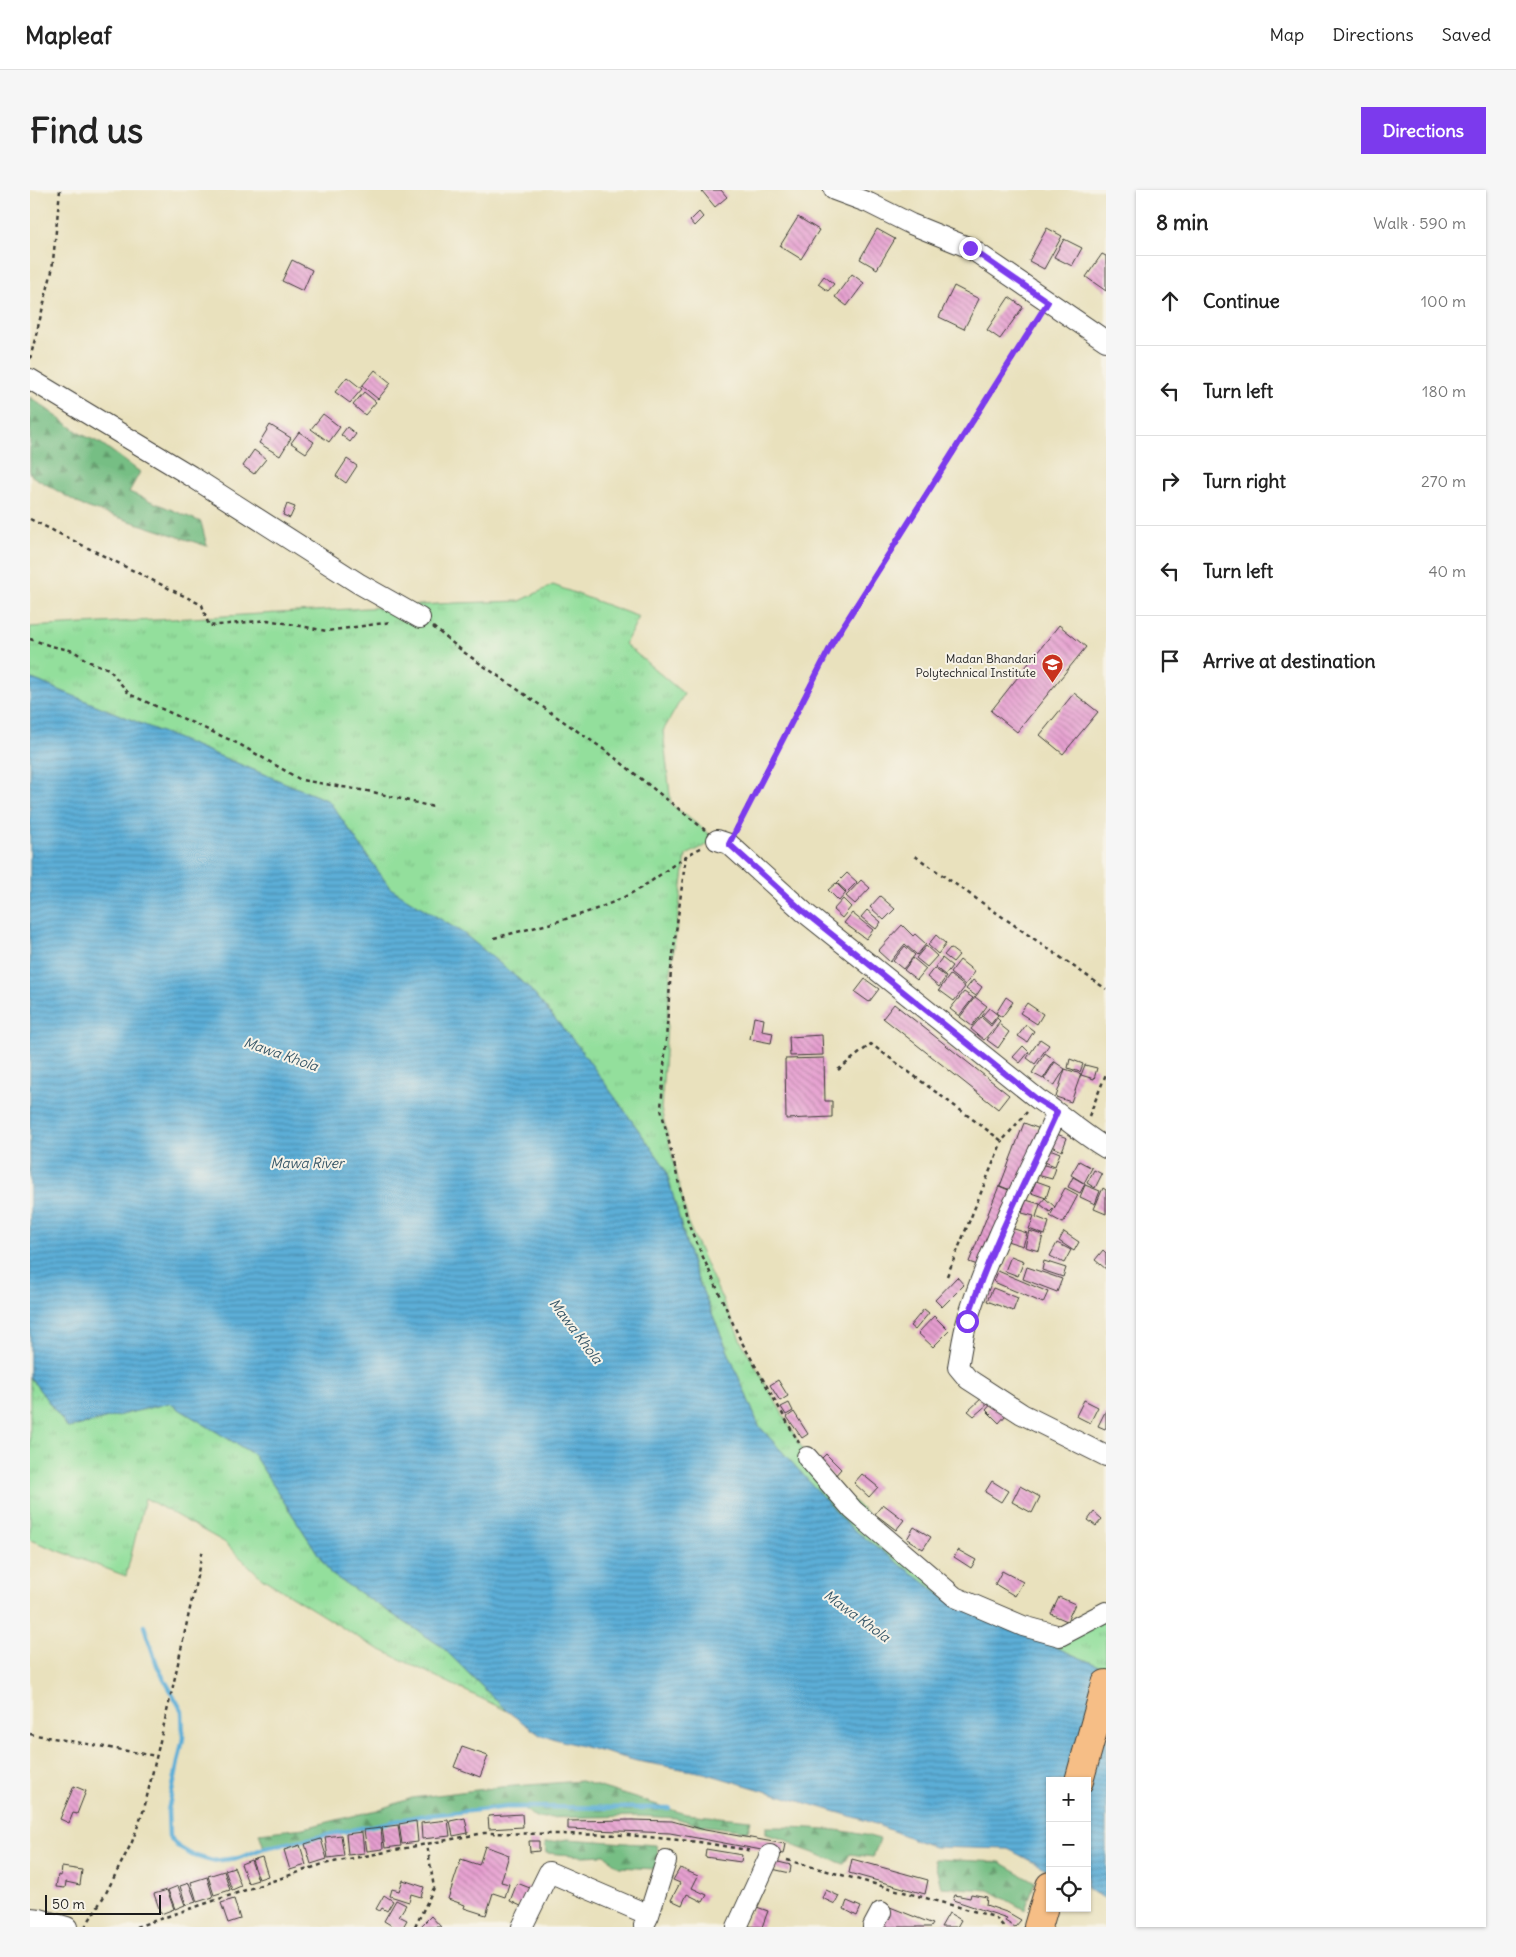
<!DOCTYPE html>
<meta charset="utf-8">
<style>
:root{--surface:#fff;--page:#f6f6f6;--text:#222;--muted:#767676;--line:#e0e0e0;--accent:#7c3aed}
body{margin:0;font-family:Delius,sans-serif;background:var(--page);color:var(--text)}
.controls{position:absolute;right:15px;bottom:15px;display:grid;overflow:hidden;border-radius:0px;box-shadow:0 1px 4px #0004}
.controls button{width:45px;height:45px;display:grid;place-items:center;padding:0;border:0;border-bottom:1px solid var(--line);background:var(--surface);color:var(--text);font:25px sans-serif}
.scale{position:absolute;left:15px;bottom:12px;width:116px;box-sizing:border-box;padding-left:5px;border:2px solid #1c1c1c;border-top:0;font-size:14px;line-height:18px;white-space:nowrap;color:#1c1c1c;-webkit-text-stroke:4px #f7f3e8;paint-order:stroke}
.stop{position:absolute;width:15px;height:15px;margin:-11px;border:4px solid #7c3aed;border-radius:50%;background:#fff}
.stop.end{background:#7c3aed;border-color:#fff;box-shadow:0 1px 5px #0008}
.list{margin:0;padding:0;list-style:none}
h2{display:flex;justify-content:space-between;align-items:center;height:65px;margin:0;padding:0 20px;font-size:21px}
h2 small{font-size:16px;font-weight:400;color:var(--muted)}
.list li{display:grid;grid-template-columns:32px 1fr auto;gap:15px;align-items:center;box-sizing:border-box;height:90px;padding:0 20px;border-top:1px solid var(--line)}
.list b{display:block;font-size:19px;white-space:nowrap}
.list em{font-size:16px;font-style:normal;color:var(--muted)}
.icon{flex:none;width:28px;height:28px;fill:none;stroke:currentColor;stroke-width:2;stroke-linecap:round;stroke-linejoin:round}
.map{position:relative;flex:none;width:1076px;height:1737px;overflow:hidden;border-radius:0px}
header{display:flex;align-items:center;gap:30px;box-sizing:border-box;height:70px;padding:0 25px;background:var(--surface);border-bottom:1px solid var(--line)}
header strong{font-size:24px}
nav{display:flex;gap:28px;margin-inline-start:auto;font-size:18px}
.intro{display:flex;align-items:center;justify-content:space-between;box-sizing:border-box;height:120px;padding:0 30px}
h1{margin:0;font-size:35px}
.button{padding:12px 22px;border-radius:0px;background:var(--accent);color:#fff;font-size:18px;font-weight:700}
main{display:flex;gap:30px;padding:0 30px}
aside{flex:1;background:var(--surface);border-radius:0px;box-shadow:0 1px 4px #0004}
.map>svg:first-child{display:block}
.grass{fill:url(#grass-tufts);stroke:#587e5c}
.forest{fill:url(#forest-firs);stroke:#496d50}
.water{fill:url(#water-rules);stroke:#3c657a}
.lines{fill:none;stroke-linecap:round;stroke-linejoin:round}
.stream{stroke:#5caed7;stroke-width:4.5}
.building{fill:url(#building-back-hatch)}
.minor-casing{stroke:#3b3a34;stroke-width:22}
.highway-casing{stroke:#3b3a34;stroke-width:30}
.path{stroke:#3b3a34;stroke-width:2.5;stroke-dasharray:4 4;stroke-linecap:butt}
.minor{stroke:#fff;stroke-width:20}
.highway{stroke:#f6be86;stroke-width:28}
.route{stroke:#7c3aed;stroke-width:6}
.labels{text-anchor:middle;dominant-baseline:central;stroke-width:4;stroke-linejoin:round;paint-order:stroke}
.poi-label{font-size:12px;fill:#1c1c1c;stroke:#f7f3e8;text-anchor:end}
.water-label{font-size:14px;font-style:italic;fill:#365667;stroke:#f7f3e8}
</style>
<header>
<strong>Mapleaf</strong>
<nav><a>Map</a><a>Directions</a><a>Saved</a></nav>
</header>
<div class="intro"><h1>Find us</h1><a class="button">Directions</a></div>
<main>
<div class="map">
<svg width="1076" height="1737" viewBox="0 0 1076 1737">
<defs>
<pattern id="grass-tufts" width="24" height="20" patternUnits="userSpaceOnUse" patternTransform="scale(1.25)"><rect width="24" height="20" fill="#93df9c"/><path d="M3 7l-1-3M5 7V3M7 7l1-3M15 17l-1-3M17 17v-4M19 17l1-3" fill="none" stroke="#7ebf86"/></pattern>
<pattern id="forest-firs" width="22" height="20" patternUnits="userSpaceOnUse" patternTransform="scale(1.25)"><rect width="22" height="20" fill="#76be84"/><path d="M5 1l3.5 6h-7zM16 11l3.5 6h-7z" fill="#609a6b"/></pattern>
<pattern id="water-rules" width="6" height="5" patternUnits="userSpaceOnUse" patternTransform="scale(1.25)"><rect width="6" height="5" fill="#5caed7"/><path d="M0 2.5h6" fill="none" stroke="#4b8dae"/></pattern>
<pattern id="building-back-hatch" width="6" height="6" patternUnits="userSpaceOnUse" patternTransform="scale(1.25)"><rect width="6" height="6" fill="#e69ed0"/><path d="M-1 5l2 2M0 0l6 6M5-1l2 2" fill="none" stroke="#ba80a8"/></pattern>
</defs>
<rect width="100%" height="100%" fill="#f7f3e8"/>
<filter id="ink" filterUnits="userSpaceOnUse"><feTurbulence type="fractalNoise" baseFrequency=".02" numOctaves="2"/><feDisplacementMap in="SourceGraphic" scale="10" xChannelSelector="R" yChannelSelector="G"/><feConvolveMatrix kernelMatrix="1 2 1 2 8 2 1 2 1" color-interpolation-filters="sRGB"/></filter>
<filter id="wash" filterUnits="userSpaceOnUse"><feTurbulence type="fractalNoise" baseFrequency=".0096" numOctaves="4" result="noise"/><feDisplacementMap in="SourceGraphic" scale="20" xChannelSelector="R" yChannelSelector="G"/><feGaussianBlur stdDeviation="1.12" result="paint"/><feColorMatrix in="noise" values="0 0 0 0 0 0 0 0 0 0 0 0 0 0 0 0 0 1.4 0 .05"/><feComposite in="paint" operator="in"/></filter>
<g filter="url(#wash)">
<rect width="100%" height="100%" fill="#e9e1bd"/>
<path class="grass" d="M523 395 609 427 595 454 654 504 633 541 641 614 687 650 656 665 641 780 631 919 659 1036 710 1149 777 1267 925 1407 1030 1446 1076 1422V1479L920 1412 819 1336 729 1236 663 1078 635 977 548 856 497 796 433 743 360 698 299 611 0 488V437L426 413 490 411Z
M0 1187 38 1238 139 1213 223 1264 301 1384 411 1456 477 1521 339 1454 232 1388 194 1352 115 1308 96 1386 0 1350Z"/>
<path class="forest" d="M0 207 51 244 72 254 110 282 99 302 171 332 177 356 53 316 2 286 0 281Z
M551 1591 656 1624 721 1630 718 1641 669 1635 645 1628 611 1626 505 1628 494 1618C406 1616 319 1640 234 1658L229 1643 274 1638 347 1620 382 1608 471 1597Z
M736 1637C774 1637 814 1638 850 1649L843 1667 820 1664 814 1674 767 1657 759 1651 736 1644Z
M538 1649 626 1655 630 1671 626 1679 589 1677 575 1665 554 1666 516 1663 515 1653Z
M904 1669 970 1672 1005 1692 995 1720 959 1700 911 1697Z"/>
<path class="water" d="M0 488 299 611 360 698 433 743 497 796 548 856 635 977 663 1078 729 1236 819 1336 920 1412 1076 1479V1709L1057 1699V1591H1020V1681L978 1659 904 1657 837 1631 674 1583 607 1571 510 1545 477 1521 411 1456 301 1384 223 1264 139 1213 38 1238 0 1187Z"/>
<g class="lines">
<path class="stream" d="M114 1436 128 1478 152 1521 153 1548 138 1621 139 1646 148 1657 162 1665 182 1671 209 1668 234 1658 390 1626 478 1617 639 1618"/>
</g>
<g id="blocks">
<path class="building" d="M674 0H691L697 7 685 17 672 1Z
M669 22 673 27 664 36 660 31Z
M768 27 789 40 771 69 750 56Z
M1017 38 1032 46 1014 79 999 71Z
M847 39 865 49 847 79 830 69Z
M1034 49 1052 58 1042 76 1024 67Z
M1072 64 1076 66V101L1056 87Z
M262 70 282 80 273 101 252 91Z
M822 84 834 93 817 116 805 107Z
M794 86 804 94 798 101 788 94Z
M924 96 949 109 934 139 909 127Z
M979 107 993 117 970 149 957 140Z
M345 180 361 193 348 209 332 196Z
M317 187 332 199 320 213 305 202Z
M334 202 346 212 335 225 323 215Z
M293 224 310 237 299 252 281 239Z
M240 235 261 248 250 266 229 253Z
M317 237 326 244 320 252 311 245Z
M269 242 284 252 276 263 261 253Z
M224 260 236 269 224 284 213 276Z
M317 269 327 276 316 293 306 286Z
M257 314 265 317 260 328 253 325Z
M1029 435 1056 457 987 542 961 521Z
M1044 503 1068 522 1033 564 1010 545Z
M817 683 827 692 817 702 807 693Z
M831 690 840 698 825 714 816 706Z
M806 693 816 703 809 711 798 700Z
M850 706 865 719 854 730 840 717Z
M813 709 821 717 812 728 803 720Z
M837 720 851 732 846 739 831 727Z
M822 723 843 740 836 749 814 733Z
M872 735 883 746 885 744 896 754 887 765 875 754 860 772 848 761Z
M906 745 916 754 908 764 898 755Z
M875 756 885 765 873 779 863 771Z
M896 756 907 766 897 777 886 768Z
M920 758 929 765 923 772 914 765Z
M883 768 896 779 887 790 874 780Z
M912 768 922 776 915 785 905 777Z
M930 770 945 782 935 795 920 783Z
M904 778 916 787 909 797 897 787Z
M920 785 935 797 924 811 909 800Z
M835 789 849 799 839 812 825 802Z
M943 790 952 797 946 806 936 799Z
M934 802 943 808 929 826 920 819Z
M945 807 957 816 942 836 930 827Z
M976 807 983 812 972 827 966 823Z
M997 813 1013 824 1007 834 990 823Z
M864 814 979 905 968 919 853 828Z
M959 818 968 825 961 834 952 826Z
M724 827 734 829 732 841 743 843 741 853 720 849Z
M951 827 961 836 967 828 970 831 954 850 941 839Z
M969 834 979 842 968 858 957 850Z
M996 835 1004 841 997 852 988 846Z
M792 845 793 865 760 866 759 847Z
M1010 849 1019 855 1005 874 997 868Z
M993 856 999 862 990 873 983 867Z
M1015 863 1025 870 1013 889 1002 883Z
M794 868 795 911H802V927L756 929 755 869Z
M1040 869 1053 874 1050 882 1038 878Z
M1025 872 1035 879 1051 884 1041 912 1026 907 1035 879 1024 896 1014 889Z
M1055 875 1067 878 1064 889 1051 885Z
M994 933 1010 939 986 1002 970 996Z
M1024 943 1037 948 1032 961 1019 955Z
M1017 958 1030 963 1025 976 1012 971Z
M1049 971 1062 978 1054 993 1041 985Z
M1010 974 1026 978 1022 989 1007 985Z
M1064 980 1072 984 1065 998 1057 993Z
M1043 987 1055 994 1050 1003 1038 997Z
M1006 991 1020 996 1016 1008 1001 1003Z
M1055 995 1070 1001 1065 1014 1050 1007Z
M969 996 986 1003 956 1078 939 1072Z
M1035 998 1048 1005 1033 1033 1020 1026Z
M1073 998 1076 1000V1024L1064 1019Z
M1015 1008 1025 1017 1020 1022 1010 1014Z
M996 1010 1010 1014 1006 1027 1019 1032 1015 1045 999 1039 1004 1026 992 1023Z
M981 1038 997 1043 993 1056 977 1051Z
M999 1041 1013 1045 1009 1061 995 1057Z
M1034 1042 1049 1052 1044 1061 1029 1051Z
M1027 1053 1041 1060 1034 1073 1020 1066Z
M1073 1060 1076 1063V1079L1065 1070Z
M981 1066 994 1071 988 1086 975 1081Z
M1014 1071 1036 1078 1033 1087 1012 1080Z
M997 1077 1032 1089 1027 1102 993 1089Z
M968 1081 1018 1102 1013 1113 964 1092Z
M927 1087 934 1095 912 1117 905 1110Z
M963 1098 988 1108 983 1121 957 1111Z
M894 1119 899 1123 885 1140 880 1136Z
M904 1126 919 1141 903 1157 888 1143Z
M748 1190 758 1206 750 1211 740 1195Z
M953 1207 959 1213 944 1226 938 1221Z
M1054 1210 1068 1217 1060 1233 1046 1226Z
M963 1212 976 1225 969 1233 956 1220Z
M759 1213 763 1221 756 1225 751 1217Z
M1076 1220V1237L1075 1239 1068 1236Z
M764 1222 778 1244 772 1248 757 1227Z
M796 1264 811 1279 804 1287 788 1272Z
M832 1284 848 1297 839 1307 824 1293Z
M962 1291 978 1301 971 1312 955 1302Z
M990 1296 1010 1307 1002 1323 982 1312Z
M853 1314 874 1330 866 1340 845 1324Z
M1064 1322 1072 1329 1066 1336 1058 1330Z
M884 1337 901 1347 893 1359 877 1349Z
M928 1360 946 1370 941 1378 924 1367Z
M972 1381 993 1392 985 1406 965 1394Z
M1029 1407 1045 1414 1037 1431 1021 1424Z
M432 1557 458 1566 450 1587 424 1577Z
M44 1596 56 1601 47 1624 43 1623 39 1633 30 1629Z
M492 1624 493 1637 459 1639 458 1626Z
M435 1628 438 1643 423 1646 420 1631Z
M418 1630 420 1646 392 1649 391 1633Z
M602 1630 642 1631 675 1640 755 1654 753 1664 640 1643 538 1639V1631Z
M386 1631 388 1652 372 1654 369 1634Z
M368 1635 371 1656 355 1658 352 1637Z
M351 1638 353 1659 337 1661 334 1640Z
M332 1642 334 1663 318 1665 316 1644Z
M311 1645 314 1666 298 1668 295 1647Z
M291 1649 297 1669 281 1674 275 1654Z
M499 1651H509V1661L500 1662Z
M270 1655 276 1675 260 1680 254 1660Z
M455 1656 479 1665 471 1692 479 1694 475 1707 463 1703 456 1725 434 1718 435 1715 418 1709 431 1669 449 1675Z
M676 1659 712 1665 711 1672 675 1667Z
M232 1667 238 1686 229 1689 222 1670Z
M822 1669 898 1690 895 1704 819 1683Z
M221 1670 228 1690 218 1693 211 1674Z
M744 1671 761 1675 760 1683 742 1679Z
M32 1677 52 1680 50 1695 36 1692 35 1698 26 1697 28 1685 31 1686Z
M204 1677 211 1696 202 1700 195 1680Z
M650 1678 668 1686 662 1698 677 1705 673 1712 657 1704 652 1715 641 1710 650 1693 643 1690Z
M194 1681 200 1700 184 1705 178 1686Z
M177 1687 183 1707 167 1712 161 1692Z
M373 1690 394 1697 391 1707 381 1704 379 1712 360 1706 362 1699 369 1701Z
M159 1693 166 1712 156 1715 150 1696Z
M487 1693 500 1698 493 1717 480 1711Z
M148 1696 155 1715 145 1719 138 1700Z
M137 1700 144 1719 131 1724 124 1704Z
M796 1700 809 1706 805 1714 792 1708Z
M941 1704 957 1707 956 1715 979 1723 991 1730 985 1737 975 1731 977 1728 923 1710 925 1705 940 1708Z
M354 1705 363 1711 357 1721 352 1718 350 1721 346 1719Z
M204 1709 210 1729 198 1733 191 1713Z
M366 1710 376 1715 369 1726 377 1730 373 1737H364L354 1731Z
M817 1711 831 1717 827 1726 814 1719Z
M724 1716 738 1721 732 1737 716 1736Z
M860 1717 903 1734 901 1737H851Z
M919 1723 931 1730 927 1737H911Z
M401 1726 411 1737H390Z"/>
</g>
</g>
<g filter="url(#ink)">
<use href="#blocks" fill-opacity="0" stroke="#3b3a34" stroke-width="1"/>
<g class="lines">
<defs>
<path id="minor" d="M804 0 839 13 881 34 940 58 1076 151
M0 189 161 286 328 393 390 428
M687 650 699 654 774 722 1009 910C1032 925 1052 944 1076 958
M1027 923C996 989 959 1058 938 1128 933 1144 931 1161 928 1177L938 1189 992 1224 1076 1266
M777 1267 823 1320 925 1407 993 1436 1030 1446 1076 1422
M0 1728 10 1729 37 1737
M614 1735 619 1725 636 1671
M492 1737 519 1682 619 1725
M707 1737 740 1665
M843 1737 851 1722"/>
<path id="highway" d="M1049 1591 1076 1494
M1008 1737 1020 1696"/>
</defs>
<use href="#minor" class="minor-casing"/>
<use href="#highway" class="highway-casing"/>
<path class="path" d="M0 169 22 81 30 0
M0 329 172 415 179 436 238 430 297 441 361 432
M403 437 435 463 579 563 675 640
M0 449 21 456 44 461 57 471 79 479 99 504 209 554 271 590 343 602 403 617
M706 639 803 452 1010 126
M656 665 641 780 631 919 659 1036 710 1149 769 1253
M885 666 1076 799
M464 748C513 735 564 725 609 699 631 686 649 668 673 657
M808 880 841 854 972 951 997 922
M1059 926 1076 884
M917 1086 972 951
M0 1544 126 1566
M757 1670 965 1727 974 1737
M55 1737 76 1703 102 1652 114 1619 143 1496 173 1359
M106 1737 293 1674 454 1643 598 1645 669 1652 723 1661
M385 1737 404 1698 397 1654"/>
<use href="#minor" class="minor"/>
<use href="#highway" class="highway"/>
</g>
</g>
<g class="lines" filter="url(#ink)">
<path class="route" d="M937 1131C960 1058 996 991 1027 922L1008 910 774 722 699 654 803 452 1018 112 940 58"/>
</g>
<defs>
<symbol id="university-pin" viewBox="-11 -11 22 30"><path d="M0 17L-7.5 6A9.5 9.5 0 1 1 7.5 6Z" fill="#c8321e" stroke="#f7f3e8"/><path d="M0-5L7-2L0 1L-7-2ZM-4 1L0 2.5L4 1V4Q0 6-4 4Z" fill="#fff"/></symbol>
</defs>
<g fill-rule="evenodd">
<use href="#university-pin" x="1010" y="462" width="25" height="34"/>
</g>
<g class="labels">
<g class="poi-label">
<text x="1006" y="468">Madan Bhandari<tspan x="1006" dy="14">Polytechnical Institute</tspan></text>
</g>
<g class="water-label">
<text transform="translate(251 864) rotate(19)">Mawa Khola</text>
<text x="277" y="973">Mawa River</text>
<text transform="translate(546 1141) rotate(53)">Mawa Khola</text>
<text transform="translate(827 1426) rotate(36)">Mawa Khola</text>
</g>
</g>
</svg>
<div class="controls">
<button>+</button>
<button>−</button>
<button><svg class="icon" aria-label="locate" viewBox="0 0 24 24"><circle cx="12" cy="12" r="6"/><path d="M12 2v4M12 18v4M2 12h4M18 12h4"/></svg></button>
</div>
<div class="scale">50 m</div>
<div class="stop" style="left:937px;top:1131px"></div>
<div class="stop end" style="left:940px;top:58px"></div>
</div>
<aside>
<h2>8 min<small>Walk · 590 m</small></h2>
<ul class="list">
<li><svg class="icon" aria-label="ahead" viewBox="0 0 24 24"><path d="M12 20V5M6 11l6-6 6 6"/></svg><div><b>Continue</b></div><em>100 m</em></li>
<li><svg class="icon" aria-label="left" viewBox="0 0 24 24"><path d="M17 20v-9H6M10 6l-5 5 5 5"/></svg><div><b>Turn left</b></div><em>180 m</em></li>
<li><svg class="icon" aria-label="right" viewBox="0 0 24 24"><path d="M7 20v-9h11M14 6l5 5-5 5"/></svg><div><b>Turn right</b></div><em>270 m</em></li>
<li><svg class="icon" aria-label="left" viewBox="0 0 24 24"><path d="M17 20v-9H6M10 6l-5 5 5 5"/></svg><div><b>Turn left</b></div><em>40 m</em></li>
<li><svg class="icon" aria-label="arrive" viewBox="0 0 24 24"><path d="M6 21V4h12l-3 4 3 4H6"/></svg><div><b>Arrive at destination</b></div></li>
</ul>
</aside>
</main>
